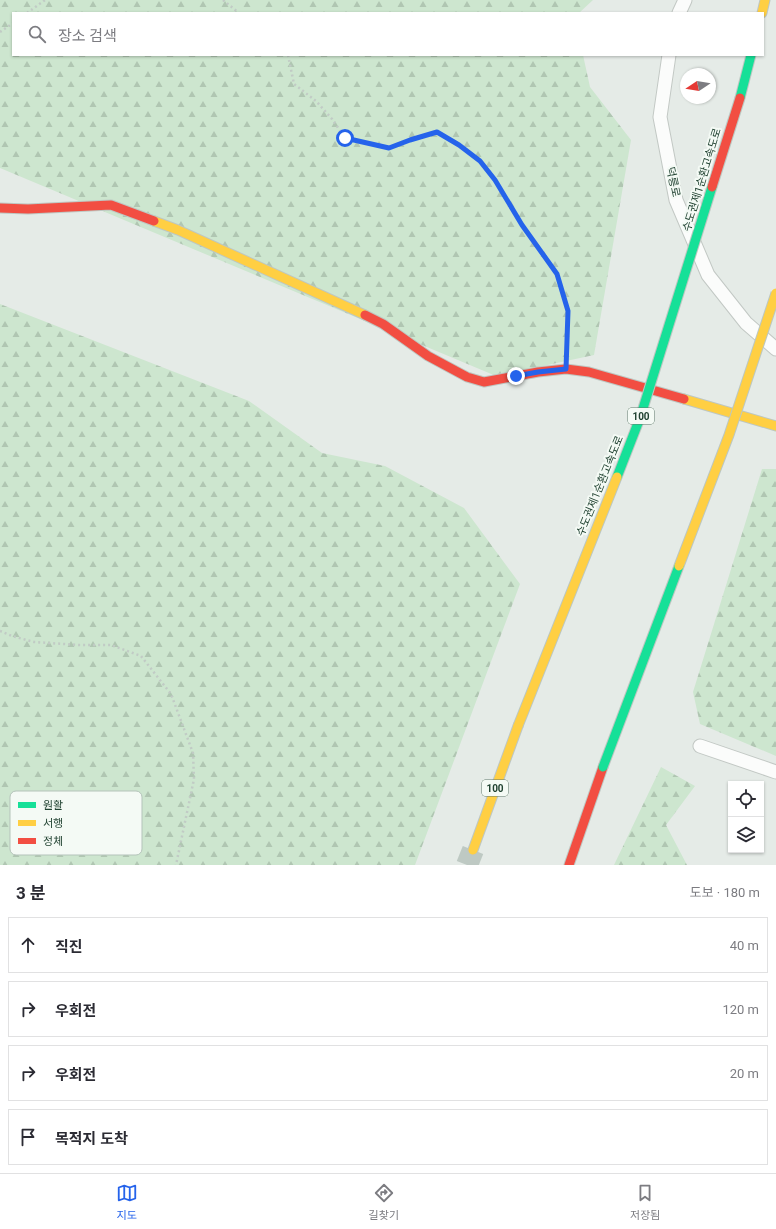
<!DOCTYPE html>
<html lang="ko">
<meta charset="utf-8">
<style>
:root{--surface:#fff;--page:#f7f7f7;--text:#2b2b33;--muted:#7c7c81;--line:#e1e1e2;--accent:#2563eb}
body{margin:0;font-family:Roboto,"Noto Sans KR",sans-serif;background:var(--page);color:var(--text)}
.controls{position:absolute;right:12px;bottom:12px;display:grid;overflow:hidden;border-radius:0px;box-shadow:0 1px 3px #0004}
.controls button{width:36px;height:36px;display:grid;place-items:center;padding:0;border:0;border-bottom:1px solid var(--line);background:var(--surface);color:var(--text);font:20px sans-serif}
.compass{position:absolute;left:680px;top:68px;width:36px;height:36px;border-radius:50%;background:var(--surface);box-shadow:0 1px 3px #0004;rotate:258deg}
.stop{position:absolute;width:12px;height:12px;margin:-9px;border:3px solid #2563eb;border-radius:50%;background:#fff}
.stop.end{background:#2563eb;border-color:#fff;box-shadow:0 1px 4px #0008}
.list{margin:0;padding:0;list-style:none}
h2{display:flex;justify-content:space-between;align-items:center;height:52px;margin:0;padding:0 16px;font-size:17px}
h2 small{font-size:13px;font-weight:400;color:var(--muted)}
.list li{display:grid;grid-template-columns:26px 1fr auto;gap:12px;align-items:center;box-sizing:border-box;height:56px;margin:0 8px 8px;padding:0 8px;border:1px solid var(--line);border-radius:0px}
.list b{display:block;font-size:15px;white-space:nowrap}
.list em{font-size:13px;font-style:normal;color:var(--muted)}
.icon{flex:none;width:22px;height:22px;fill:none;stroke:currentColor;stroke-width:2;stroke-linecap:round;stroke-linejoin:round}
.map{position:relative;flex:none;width:776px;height:865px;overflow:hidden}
.search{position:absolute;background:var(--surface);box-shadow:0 1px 3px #0004;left:12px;right:12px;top:12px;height:44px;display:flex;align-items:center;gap:10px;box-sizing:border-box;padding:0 14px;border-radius:0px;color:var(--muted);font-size:15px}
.sheet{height:308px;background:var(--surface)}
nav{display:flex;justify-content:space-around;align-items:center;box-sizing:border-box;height:56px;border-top:1px solid var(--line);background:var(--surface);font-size:11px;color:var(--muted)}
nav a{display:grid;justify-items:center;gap:2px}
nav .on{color:var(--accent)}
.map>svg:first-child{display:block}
.forest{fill:url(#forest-firs)}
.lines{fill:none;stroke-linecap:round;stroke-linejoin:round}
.highway-tunnel{stroke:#bec9c3;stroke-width:22;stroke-dasharray:22 11;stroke-linecap:butt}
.street-casing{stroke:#c2c8c4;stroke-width:15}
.fast-casing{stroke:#bec7c2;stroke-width:11}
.slow-casing{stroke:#bec7c2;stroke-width:11}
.jam-casing{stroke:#bec7c2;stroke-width:11}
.path{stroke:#c1cbc5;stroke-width:2.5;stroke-dasharray:2 3;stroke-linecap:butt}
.street{stroke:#fbfcfb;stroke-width:13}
.fast{stroke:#16e098;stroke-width:9}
.slow{stroke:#ffcf43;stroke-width:9}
.jam{stroke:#f24e42;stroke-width:9}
.fast-bridge-casing{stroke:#bcc7c1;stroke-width:11;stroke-linecap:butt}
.slow-bridge-casing{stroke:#bcc7c1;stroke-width:11;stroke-linecap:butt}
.jam-bridge-casing{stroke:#bcc7c1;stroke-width:11;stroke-linecap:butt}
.fast-bridge{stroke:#16e098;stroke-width:9}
.slow-bridge{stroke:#ffcf43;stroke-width:9}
.jam-bridge{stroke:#f24e42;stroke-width:9}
.route{stroke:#2563eb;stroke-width:5}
.labels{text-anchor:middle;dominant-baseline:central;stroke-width:4;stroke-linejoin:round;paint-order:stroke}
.shield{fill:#f4faf5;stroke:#60796c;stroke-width:1}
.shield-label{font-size:10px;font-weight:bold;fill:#204231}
.street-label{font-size:11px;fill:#204231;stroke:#f4faf5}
.key{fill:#f4faf5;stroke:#b4c3ba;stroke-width:1}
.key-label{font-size:11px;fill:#204231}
</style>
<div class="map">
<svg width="776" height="865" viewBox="0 0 776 865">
<defs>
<pattern id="forest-firs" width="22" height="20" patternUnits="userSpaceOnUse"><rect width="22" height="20" fill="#cde6cf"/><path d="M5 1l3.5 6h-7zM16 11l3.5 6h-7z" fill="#b0c6b2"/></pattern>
</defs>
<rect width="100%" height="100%" fill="#e5ebe7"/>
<path class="forest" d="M0 0H593L579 13H13V55H583L590 87 631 140 594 355 496 376 0 168Z
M0 304 249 401 322 453 385 466 464 508 520 584 415 865H0Z
M762 469H776V756L700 724 693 692Z
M661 767 695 786 666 825 687 865H614Z"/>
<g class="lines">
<path class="highway-tunnel" d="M467 865 473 850"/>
<defs>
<path id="street" d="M679 13 685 0
M669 55 660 117 676 200 708 275 746 323 776 349
M700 746 776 772"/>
<path id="fast" d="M740 98 751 55"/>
<path id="slow" d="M762 13 765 0
M154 221 178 230 365 315
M684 399 776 426
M473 850 518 726"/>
<path id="jam" d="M0 208 28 209 111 205 154 221
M365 315 383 324 428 356 467 377 484 382 538 372 566 369 589 372 684 399
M569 865 603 767"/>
</defs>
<use href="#street" class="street-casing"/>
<use href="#fast" class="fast-casing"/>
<use href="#slow" class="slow-casing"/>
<use href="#jam" class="jam-casing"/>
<path class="path" d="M223 0 239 13
M27 13 45 0
M0 32 13 23
M288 55 294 84 316 101 332 119 345 138 389 148 410 139 437 132 459 145 480 161 495 180 522 225 557 274 568 311 567 353
M0 631 12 636 34 642 79 645H111L141 656 171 694 193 753 194 779 176 865"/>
<use href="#street" class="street"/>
<use href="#fast" class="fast"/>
<use href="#slow" class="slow"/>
<use href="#jam" class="jam"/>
<defs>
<path id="fast-bridge" d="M617 477 640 418 712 187
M603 767 679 566"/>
<path id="slow-bridge" d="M679 566 729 435 776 293
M518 726 617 477"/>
<path id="jam-bridge" d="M712 187 740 98"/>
</defs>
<use href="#fast-bridge" class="fast-bridge-casing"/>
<use href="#slow-bridge" class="slow-bridge-casing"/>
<use href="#jam-bridge" class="jam-bridge-casing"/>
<use href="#fast-bridge" class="fast-bridge"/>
<use href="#slow-bridge" class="slow-bridge"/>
<use href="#jam-bridge" class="jam-bridge"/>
</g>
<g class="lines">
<path class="route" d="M345 138 389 148 410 140 437 132 459 145 480 161 495 180 522 225 557 274 568 311 566 369 538 372 516 376"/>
</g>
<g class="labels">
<g class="shield">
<rect x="628" y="408" width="26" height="16" rx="3"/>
<rect x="482" y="780" width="26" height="16" rx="3"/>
</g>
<g class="shield-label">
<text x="641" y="416">100</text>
<text x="495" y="788">100</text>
</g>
<g class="street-label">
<text transform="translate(702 180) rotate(-73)">수도권제1순환고속도로</text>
<text transform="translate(673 182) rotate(78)">덕릉로</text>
<text transform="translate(600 486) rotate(-68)">수도권제1순환고속도로</text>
</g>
</g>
<rect x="10" y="791" width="132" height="64" rx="6" class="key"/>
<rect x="18" y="802" width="18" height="6" fill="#16e098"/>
<rect x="18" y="820" width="18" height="6" fill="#ffcf43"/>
<rect x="18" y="838" width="18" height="6" fill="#f24e42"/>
<g class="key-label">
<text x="43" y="809">원활</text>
<text x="43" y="827">서행</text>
<text x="43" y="845">정체</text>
</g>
</svg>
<div class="controls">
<button><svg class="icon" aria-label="locate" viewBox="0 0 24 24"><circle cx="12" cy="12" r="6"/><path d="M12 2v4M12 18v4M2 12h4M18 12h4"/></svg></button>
<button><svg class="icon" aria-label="layers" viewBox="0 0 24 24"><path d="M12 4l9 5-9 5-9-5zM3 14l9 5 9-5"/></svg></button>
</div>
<svg class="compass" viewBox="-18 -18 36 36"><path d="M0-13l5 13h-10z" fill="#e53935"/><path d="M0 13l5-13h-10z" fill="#7c7c81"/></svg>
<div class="stop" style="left:345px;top:138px"></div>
<div class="stop end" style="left:516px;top:376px"></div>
<div class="search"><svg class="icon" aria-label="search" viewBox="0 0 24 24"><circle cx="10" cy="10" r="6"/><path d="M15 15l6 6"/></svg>장소 검색</div>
</div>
<section class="sheet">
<h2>3 분<small>도보 · 180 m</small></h2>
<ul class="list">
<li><svg class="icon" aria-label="ahead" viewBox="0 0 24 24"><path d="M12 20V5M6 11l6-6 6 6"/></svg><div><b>직진</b></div><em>40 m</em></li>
<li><svg class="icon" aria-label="right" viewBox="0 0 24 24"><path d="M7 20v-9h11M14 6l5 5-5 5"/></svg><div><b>우회전</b></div><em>120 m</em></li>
<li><svg class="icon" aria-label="right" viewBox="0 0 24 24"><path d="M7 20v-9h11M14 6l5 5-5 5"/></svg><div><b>우회전</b></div><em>20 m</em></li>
<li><svg class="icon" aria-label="arrive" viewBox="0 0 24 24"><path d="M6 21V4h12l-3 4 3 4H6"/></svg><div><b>목적지 도착</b></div></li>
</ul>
</section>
<nav>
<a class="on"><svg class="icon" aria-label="map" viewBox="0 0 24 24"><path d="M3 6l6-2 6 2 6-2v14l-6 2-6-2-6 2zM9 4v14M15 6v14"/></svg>지도</a>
<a><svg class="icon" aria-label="directions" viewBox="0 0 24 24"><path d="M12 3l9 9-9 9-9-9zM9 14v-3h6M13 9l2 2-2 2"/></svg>길찾기</a>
<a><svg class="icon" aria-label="saved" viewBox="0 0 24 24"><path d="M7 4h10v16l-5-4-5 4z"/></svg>저장됨</a>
</nav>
